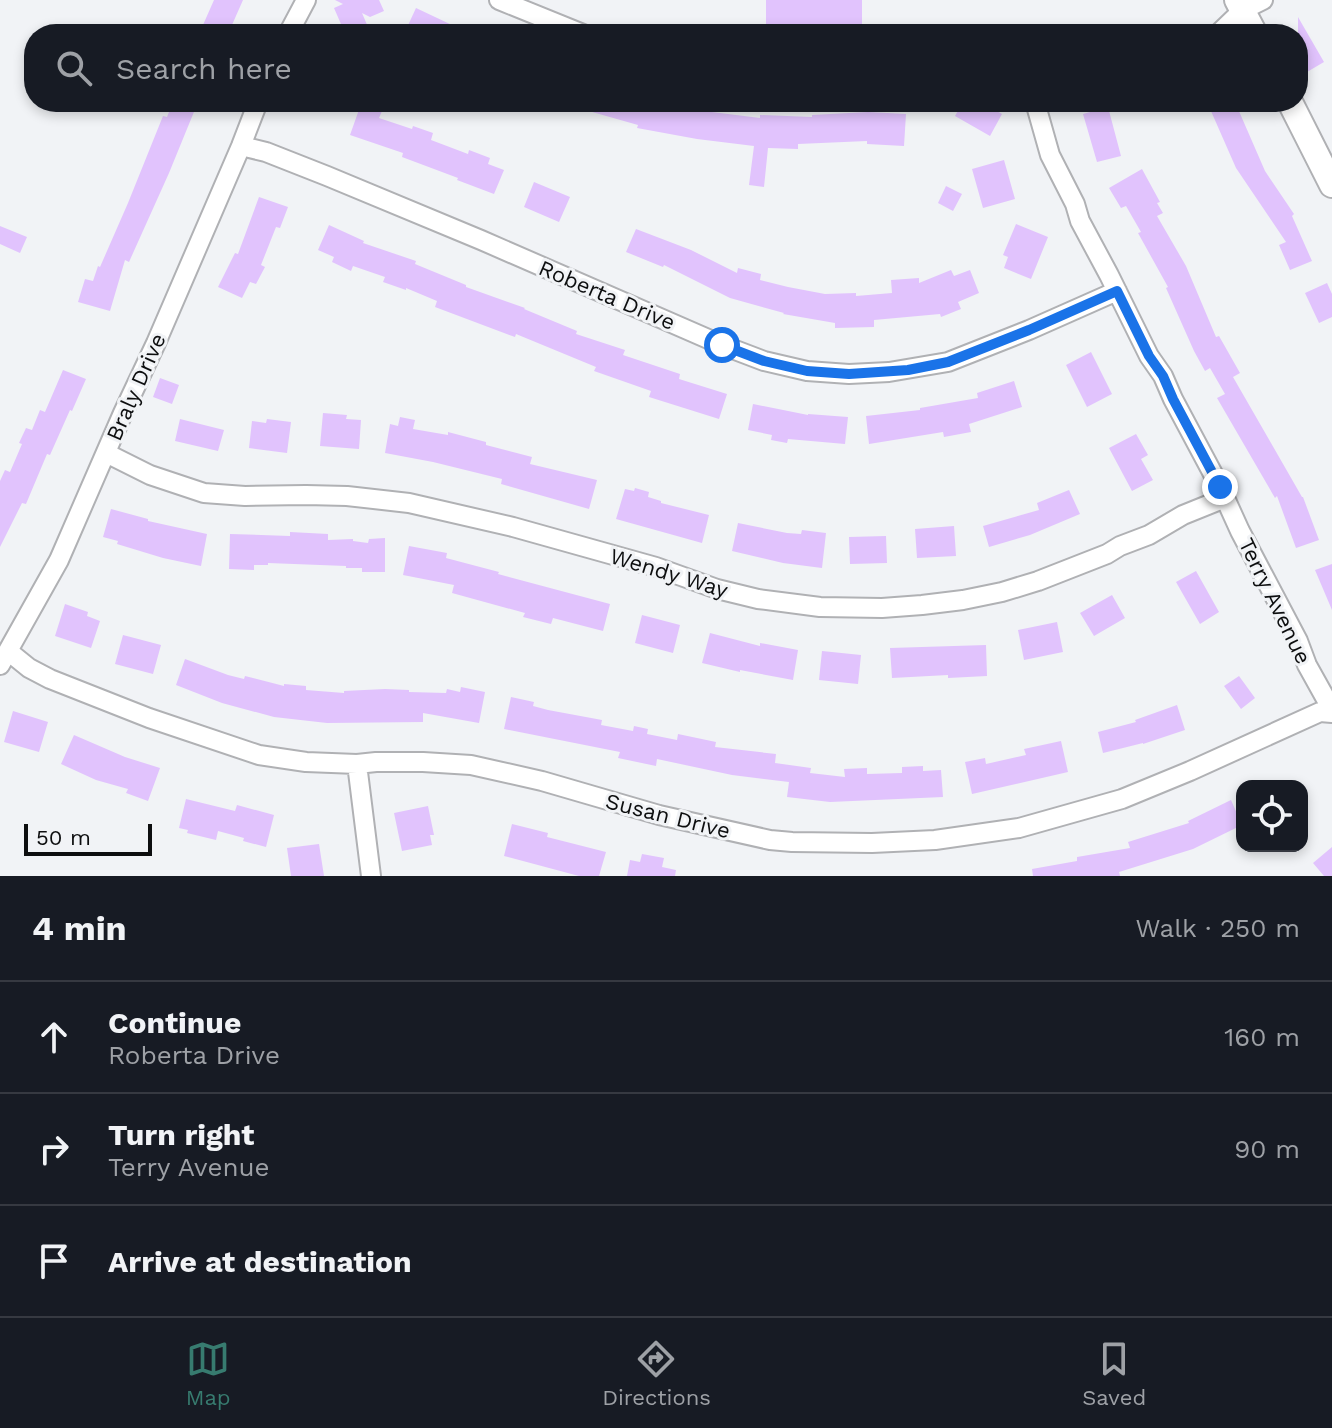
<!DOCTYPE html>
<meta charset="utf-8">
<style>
:root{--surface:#171b24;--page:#20242c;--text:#f1f3f6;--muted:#9ea1a6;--line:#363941;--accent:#377b6f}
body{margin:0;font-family:"Work Sans",sans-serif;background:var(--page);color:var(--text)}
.controls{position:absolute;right:24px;bottom:24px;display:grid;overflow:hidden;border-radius:16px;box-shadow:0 4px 12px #0003}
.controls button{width:72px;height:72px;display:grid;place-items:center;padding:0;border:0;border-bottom:2px solid var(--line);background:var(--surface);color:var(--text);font:40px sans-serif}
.scale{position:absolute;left:24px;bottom:20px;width:128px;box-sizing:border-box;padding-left:8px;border:4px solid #0d0e0f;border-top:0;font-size:22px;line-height:28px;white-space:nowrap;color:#0d0e0f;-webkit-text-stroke:6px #f1f3f6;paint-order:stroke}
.stop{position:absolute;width:24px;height:24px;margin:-18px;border:6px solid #1a73e8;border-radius:50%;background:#fff}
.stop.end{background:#1a73e8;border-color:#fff;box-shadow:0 2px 8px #0008}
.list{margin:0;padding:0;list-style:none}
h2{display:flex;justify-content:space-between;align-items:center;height:104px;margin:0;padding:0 32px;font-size:34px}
h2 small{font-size:26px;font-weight:400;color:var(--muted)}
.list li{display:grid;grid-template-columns:52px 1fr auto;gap:24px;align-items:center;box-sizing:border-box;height:112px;padding:0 32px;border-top:2px solid var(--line)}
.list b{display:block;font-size:30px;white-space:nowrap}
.list p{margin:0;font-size:26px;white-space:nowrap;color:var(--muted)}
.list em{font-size:26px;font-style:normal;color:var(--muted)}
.icon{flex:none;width:44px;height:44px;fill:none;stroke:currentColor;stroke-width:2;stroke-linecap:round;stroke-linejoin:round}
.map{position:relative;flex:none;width:1332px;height:876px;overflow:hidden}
.search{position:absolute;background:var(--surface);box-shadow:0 4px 12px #0003;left:24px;right:24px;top:24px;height:88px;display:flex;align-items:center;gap:20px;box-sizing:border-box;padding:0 28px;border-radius:32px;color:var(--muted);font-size:30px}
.sheet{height:440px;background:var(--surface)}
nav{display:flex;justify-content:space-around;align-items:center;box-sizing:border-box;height:112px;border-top:2px solid var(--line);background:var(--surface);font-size:22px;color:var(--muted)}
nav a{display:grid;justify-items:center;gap:4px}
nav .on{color:var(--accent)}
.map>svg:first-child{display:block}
.building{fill:#e1c3fd}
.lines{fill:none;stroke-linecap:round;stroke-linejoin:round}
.minor-casing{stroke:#b0b1b4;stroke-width:22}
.secondary-casing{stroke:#b0b1b4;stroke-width:28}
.minor{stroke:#fff;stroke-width:18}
.secondary{stroke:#fff;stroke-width:24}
.route{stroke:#1a73e8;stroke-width:10}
.labels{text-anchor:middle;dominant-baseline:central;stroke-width:6;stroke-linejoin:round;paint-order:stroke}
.street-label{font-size:22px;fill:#0d0e0f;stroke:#f1f3f6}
</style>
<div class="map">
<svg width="1332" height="876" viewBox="0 0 1332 876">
<rect width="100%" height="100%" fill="#f1f3f6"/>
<path class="building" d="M214 0H243L228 34H199Z
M335 0H379L384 11 370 17 362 13 371 34H356L353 27 344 31 334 8 343 4Z
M766 0H862V27L766 26Z
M416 8 471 34H404Z
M1298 17 1324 62 1307 72 1298 57Z
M173 102H198L169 173 129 262 125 260 110 311 78 302 85 279 93 281 98 266 100 267 128 203 163 116 167 117Z
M571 102H652L688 109 760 118V115L812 117V115L868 112 906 114 904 146 867 144V141L798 144V149L768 148 764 187 749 185 754 146 697 139 637 128 638 125 571 106Z
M963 102H981L1002 114 990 136 955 116Z
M1207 102H1235L1265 171 1294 214 1292 216 1312 261 1290 270 1279 245 1286 242 1236 168Z
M361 104 382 111 379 118 412 129 413 126 433 133 431 140 468 154 469 150 490 158 488 164 504 170 494 194 457 180 458 178 402 157 403 153 350 135Z
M1108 107 1121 156 1097 162 1083 114Z
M1004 160 1015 199 983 208 972 169Z
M1142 169 1160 202 1157 203 1163 213 1157 216 1186 266 1216 337 1219 336 1240 373 1233 377 1302 497H1303L1319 540 1296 548 1277 496 1275 498 1217 398 1225 394 1210 368 1205 371 1194 351 1166 288 1168 287 1138 233 1141 232 1126 206 1121 208 1109 188Z
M534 182 570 197 559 222 524 207Z
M946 186 962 194 953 211 938 203Z
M259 197 288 207 280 228 276 227 261 265 265 267 256 284 250 282 242 298 218 287 235 253 238 254Z
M1016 224 1048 237 1031 279 1004 268 1008 257 1003 255Z
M329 225 364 241 363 243 416 261 415 264 466 285V287L525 308 524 309 577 331 576 334 625 350 623 355 680 374 679 379 727 394 719 419 649 397 651 391 594 371 596 367 516 334 515 337 435 307 437 301 406 288V290L383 282 385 277 353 266 351 271 332 262 334 257 318 250Z
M0 226 27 237 20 253 0 244Z
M636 229 691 250 737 273 738 268 761 274 760 280 788 287 825 294 856 293V296L892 293 891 280 919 278V283L951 270 954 276 970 270 979 293 958 302 961 309 941 317 940 314 874 320V327L835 328V323L783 314 784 313 730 298 664 265 663 267 626 252Z
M1327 283 1332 294V317L1319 323 1305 293Z
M1091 352 1112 394 1087 407 1066 365Z
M63 370 86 379 72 411 70 410 50 455 47 454 26 504 22 503 0 547V481L5 470 10 472 22 444 19 443 26 428 32 430 40 410 45 412Z
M160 378 179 385 172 404 153 397Z
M1014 381 1022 407 969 424 971 432 944 437 943 432 869 444 866 416 920 410V408L978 398 977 393Z
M753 404 808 415V414L848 417 845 444 788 439 787 443 771 440 772 435 748 430Z
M323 413 347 415 346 419 361 420 359 449 320 446Z
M400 417 415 420 413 429 448 435V432L486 442V445L532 457 530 464 597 480 589 509 501 484 502 479 433 462 385 453 390 424 398 426Z
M180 419 224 430 218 451 175 441Z
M267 419 291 422 287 453 249 448 252 421 266 423Z
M1136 434 1148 455 1141 459 1153 480 1132 491 1109 448Z
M635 488 649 492 648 497 661 501V503L709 515 702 543 616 519 625 489 634 491Z
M1069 490 1080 514 1030 535 989 547 983 526 1039 510 1037 503Z
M111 509 148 519V521L207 534 201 566 163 558 117 544 118 541 103 537Z
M738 523 787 533 801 534 802 530 826 533 822 568 783 563 732 551Z
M954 526 956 556 917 558 915 529Z
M290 532 328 534V540L353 539V541L368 543 369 539 385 538V572H362V568H346V566L268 563V565H254V570L229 569 230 534 290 536Z
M886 536 887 563 850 564 849 537Z
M409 546 447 553 446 558 499 572 498 574 610 604 603 631 553 618 551 624 523 617 525 613 452 593 454 585 403 575Z
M1332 564V610L1315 570Z
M1196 571 1219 612 1200 624 1176 582Z
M1112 595 1125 618 1094 636 1080 613Z
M65 604 88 612 87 616 100 621 91 648 55 636Z
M642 615 680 625 673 653 635 643Z
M1057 622 1063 652 1024 660 1018 630Z
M710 633 760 646V643L798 650 793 680 740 670V672L702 663Z
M123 635 161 645 153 674 115 664Z
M986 645 987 676 948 678V675L892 678 890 648Z
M822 651 861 655 858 684 819 680Z
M185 659 228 675 244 679 245 676 284 686V684L306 686V690L344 693V691L385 689 409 690V692L446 693 447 689 460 692 461 687 485 692 479 723 423 713V722L327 723 274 717 222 703 176 685Z
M1239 676 1255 698 1241 709 1224 686Z
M511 697 534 702 533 706 548 710 602 720 601 725 633 731 634 726 648 729 647 734 677 740 678 734 716 742 715 747 776 754 775 763 811 768 810 773 845 777 844 769 867 768V774L902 773V767L923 766V771L941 770 943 797 830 802 787 797 789 782 732 775 657 759 656 766 618 758 620 752 504 729Z
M1177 705 1185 730 1143 744V743L1103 753 1098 732 1136 722 1135 720Z
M13 711 48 722 39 752 4 742Z
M74 735 125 757 160 768 148 801 126 793 128 789 96 780 61 764Z
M1061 741 1068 772 972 794 965 762 985 758 986 764 1026 755 1024 749Z
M186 799 235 811 237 805 274 815 266 847 243 841 244 838 218 831 216 840 187 833 188 830 179 828Z
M1231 800 1242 825 1193 849 1119 872 1120 876H1033L1032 869 1077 861V857L1130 848 1128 842 1189 823 1188 821Z
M428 806 434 835H430L432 845 402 851 394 813Z
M512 824 548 833 547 837 606 852 599 876H579L504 856Z
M319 844 324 876H291L287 848Z
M1332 847V876H1324L1313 863Z
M642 854 664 858 662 867 676 870 675 876H627L630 860 640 862Z"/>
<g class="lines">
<defs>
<path id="minor" d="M499 0 583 34
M288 34 306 0
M1218 34 1243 10 1263 0
M1035 102 1050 155 1075 204 1080 221 1109 275 1149 356 1163 376 1173 399 1220 487 1240 531 1298 641 1307 665 1332 710
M241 146 266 152 327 176 481 240 722 345 764 361 807 371 849 374 889 372 948 362 1029 330 1117 291
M106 453 150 475 204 493 245 496 306 495 347 496 409 503 513 527 656 567 717 589 758 599 820 607 882 608 922 605 963 600 1002 592 1038 581 1107 554 1120 546 1149 535 1183 515 1225 498
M8 651 29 668 50 679 149 718 259 755 306 762 357 764 376 762H423L471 765 542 781 659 815 770 840 792 842 872 843 935 840 1019 828 1122 799 1190 771 1320 712 1332 713
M0 665 59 560 123 413 156 343 241 146 258 102
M357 764 371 876"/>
<path id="secondary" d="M1237 0 1255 34
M1290 102 1332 185"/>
</defs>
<use href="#minor" class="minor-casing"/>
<use href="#secondary" class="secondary-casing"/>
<use href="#minor" class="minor"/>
<use href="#secondary" class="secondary"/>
</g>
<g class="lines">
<path class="route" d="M722 345 764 361 807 371 849 374 908 370 948 362 1029 330 1117 291 1149 356 1163 376 1173 399 1220 487"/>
</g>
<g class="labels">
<g class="street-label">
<text transform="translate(607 295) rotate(23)">Roberta Drive</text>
<text transform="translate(136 387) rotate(-66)">Braly Drive</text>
<text transform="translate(669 573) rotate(17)">Wendy Way</text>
<text transform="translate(1275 601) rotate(64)">Terry Avenue</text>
<text transform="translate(668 816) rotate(14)">Susan Drive</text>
</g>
</g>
</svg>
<div class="controls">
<button><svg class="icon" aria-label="locate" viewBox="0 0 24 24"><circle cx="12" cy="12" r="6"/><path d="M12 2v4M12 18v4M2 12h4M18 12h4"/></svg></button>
</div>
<div class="scale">50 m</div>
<div class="stop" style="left:722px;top:345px"></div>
<div class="stop end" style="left:1220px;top:487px"></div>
<div class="search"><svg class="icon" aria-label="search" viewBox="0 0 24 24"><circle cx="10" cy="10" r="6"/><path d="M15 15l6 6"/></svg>Search here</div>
</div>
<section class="sheet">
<h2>4 min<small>Walk · 250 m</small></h2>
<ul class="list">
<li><svg class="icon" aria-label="ahead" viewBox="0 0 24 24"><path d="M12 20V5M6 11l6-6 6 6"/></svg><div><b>Continue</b><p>Roberta Drive</p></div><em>160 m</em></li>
<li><svg class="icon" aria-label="right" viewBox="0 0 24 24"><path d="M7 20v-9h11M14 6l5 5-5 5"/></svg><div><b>Turn right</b><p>Terry Avenue</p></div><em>90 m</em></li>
<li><svg class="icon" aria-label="arrive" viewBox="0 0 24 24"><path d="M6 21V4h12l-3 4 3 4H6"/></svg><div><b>Arrive at destination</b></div></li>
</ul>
</section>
<nav>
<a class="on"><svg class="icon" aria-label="map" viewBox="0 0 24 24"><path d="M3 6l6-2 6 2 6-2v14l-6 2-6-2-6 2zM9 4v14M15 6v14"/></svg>Map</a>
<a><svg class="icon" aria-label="directions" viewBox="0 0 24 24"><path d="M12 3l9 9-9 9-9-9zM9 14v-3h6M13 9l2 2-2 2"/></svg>Directions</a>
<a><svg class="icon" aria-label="saved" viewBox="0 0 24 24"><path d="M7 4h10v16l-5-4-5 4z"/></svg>Saved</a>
</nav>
